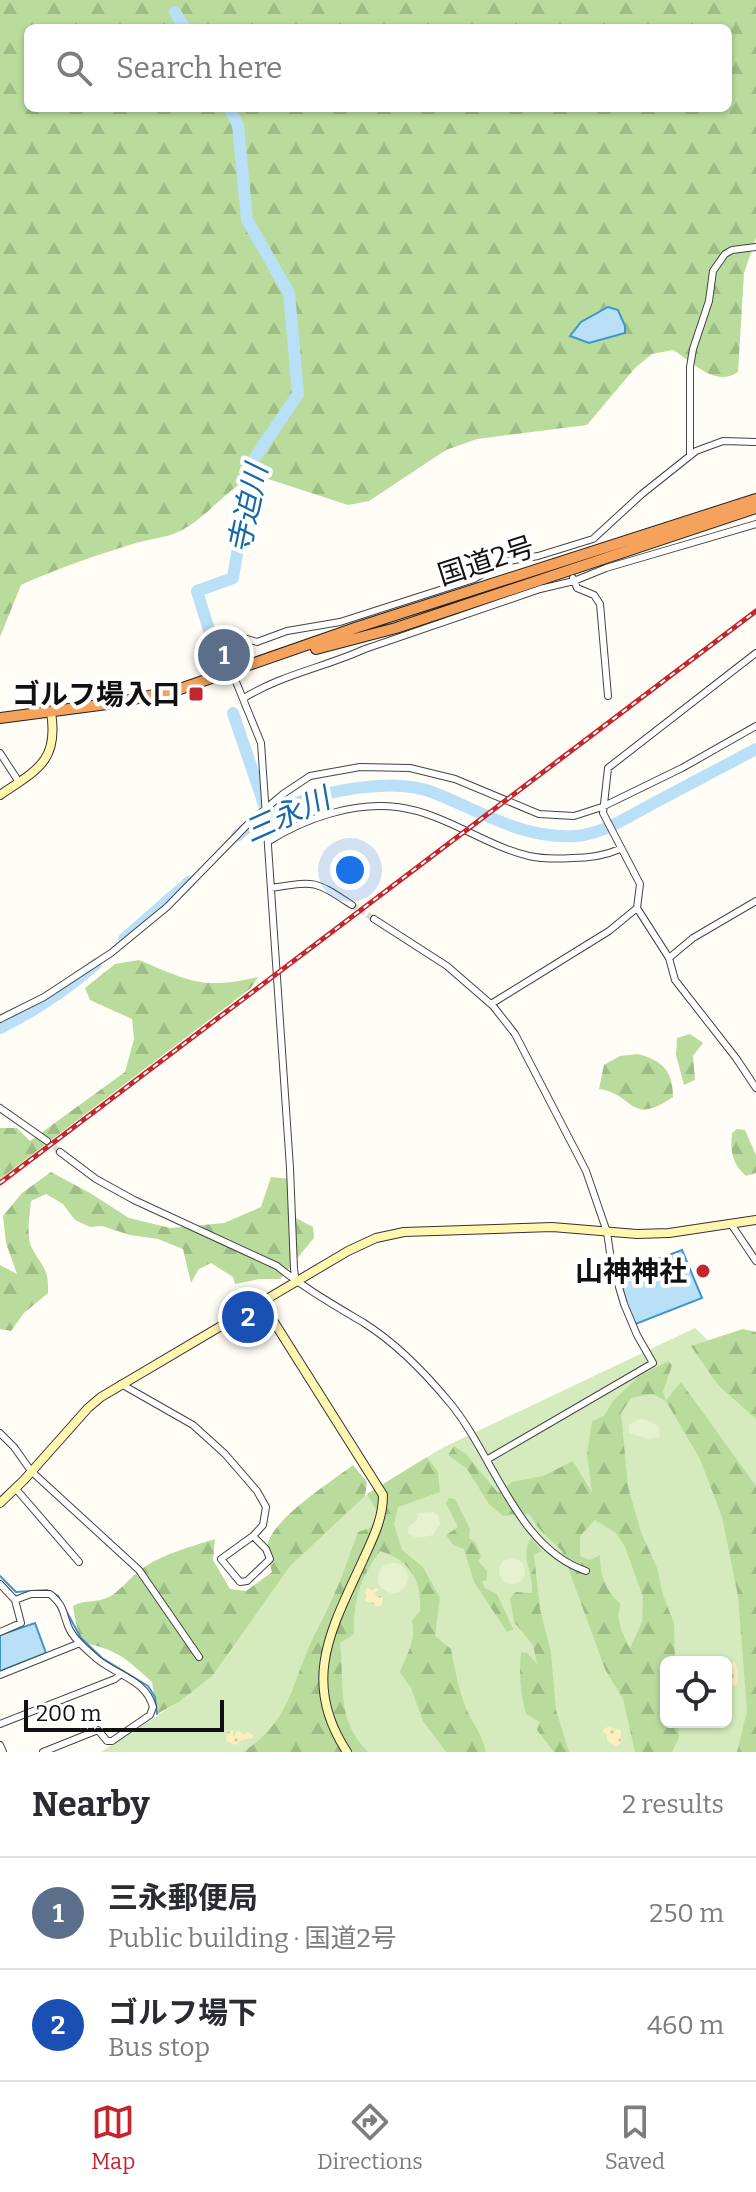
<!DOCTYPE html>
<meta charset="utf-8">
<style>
:root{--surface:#fff;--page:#f7f7f7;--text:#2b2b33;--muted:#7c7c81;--line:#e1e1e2;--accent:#c4262e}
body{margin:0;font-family:Bitter,"Noto Sans JP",serif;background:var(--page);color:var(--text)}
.controls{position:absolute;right:24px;bottom:24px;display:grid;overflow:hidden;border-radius:12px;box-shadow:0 2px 6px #0004}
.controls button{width:72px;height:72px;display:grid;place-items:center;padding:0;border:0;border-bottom:2px solid var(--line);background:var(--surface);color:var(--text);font:40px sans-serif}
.scale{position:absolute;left:24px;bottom:20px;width:200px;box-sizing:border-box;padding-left:8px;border:4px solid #111;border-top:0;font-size:22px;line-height:28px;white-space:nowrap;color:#111;-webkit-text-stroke:6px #fff;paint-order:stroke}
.you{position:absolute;left:350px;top:870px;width:28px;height:28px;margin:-20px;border:6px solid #fff;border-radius:50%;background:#1a73e8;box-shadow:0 0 0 12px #1a73e833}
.badge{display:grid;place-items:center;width:52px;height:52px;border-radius:50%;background:var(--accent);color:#fff;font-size:26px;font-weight:700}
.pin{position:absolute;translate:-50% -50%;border:4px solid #fff;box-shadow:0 2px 8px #0006}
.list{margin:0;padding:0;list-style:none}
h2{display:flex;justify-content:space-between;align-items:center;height:104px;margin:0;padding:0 32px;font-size:34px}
h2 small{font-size:26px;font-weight:400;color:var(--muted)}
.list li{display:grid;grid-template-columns:52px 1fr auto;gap:24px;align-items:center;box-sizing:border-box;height:112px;padding:0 32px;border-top:2px solid var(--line)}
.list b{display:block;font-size:30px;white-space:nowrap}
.list p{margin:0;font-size:26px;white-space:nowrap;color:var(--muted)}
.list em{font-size:26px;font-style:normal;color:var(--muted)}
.icon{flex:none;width:44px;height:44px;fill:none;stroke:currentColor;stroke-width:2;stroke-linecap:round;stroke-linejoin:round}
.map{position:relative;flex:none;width:756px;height:1752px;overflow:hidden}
.search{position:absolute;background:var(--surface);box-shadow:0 2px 6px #0004;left:24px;right:24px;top:24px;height:88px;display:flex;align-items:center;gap:20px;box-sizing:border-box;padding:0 28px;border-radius:12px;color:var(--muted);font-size:30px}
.sheet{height:328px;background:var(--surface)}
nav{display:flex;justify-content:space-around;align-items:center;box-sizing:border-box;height:112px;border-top:2px solid var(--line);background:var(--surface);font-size:22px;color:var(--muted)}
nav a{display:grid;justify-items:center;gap:4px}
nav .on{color:var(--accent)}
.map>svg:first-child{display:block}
.grass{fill:#d5ebbd;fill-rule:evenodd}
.forest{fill:url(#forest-firs);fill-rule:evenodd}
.sand{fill:url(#sand-dots)}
.pitch{fill:#e6f2cf}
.water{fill:#b9e0f7;stroke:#3f96cf;stroke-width:2}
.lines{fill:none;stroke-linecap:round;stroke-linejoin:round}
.stream{stroke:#3f96cf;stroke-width:2}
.river{stroke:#b9e0f7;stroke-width:12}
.street-tunnel{stroke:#dbdad3;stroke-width:6;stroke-dasharray:6 3;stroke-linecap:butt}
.street-casing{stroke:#444;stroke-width:8}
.secondary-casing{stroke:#333;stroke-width:10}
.highway-casing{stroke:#222;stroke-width:12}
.street{stroke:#fff;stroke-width:6}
.secondary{stroke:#fff6b0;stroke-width:8}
.highway{stroke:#f5a25d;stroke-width:10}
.rail-casing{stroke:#c4262e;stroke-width:5}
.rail{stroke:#fff;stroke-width:2;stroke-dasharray:6;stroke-linecap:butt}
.poi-dot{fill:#c4262e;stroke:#fff;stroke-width:3}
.labels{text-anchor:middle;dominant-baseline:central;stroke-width:8;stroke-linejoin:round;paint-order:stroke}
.street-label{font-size:28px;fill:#111;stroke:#fff}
.poi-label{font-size:28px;font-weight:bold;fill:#111;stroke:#fff;text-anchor:end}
.water-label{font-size:30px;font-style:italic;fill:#1768a6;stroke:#fff}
</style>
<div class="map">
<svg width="756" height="1752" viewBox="0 0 756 1752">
<defs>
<pattern id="forest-firs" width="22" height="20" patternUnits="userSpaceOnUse" patternTransform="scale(2)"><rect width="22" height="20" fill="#b9dc9c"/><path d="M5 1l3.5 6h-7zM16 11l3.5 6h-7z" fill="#9ebc85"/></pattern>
<pattern id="sand-dots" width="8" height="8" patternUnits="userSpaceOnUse" patternTransform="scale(2)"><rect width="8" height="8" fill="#fbeec1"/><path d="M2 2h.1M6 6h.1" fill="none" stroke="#d6cba5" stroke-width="1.8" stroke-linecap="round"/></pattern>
</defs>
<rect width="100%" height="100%" fill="#fffdf5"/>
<path class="grass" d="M695 1328 756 1386V1752H101L186 1697 327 1519 442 1448ZM666 1662H726V1722H666Z"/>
<path class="forest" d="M0 0H756V238L744 273 738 372C716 388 693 362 673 350L652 354 635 368 587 425 477 439 446 450 369 501 348 505 256 475C226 488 208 518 178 532 165 538 149 539 136 543 97 555 58 568 21 585L0 637ZM28 28H728V108H28Z
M139 960C189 981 203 990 258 977L251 988 0 1179V1128H17L30 1141 125 1072 134 1039 132 1019 90 1000 85 988 115 964Z
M690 1034 703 1043 693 1056 695 1080 684 1085 676 1055 677 1038Z
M638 1054C663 1061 673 1071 673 1097 629 1127 635 1094 599 1089L604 1065 620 1056Z
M737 1129 745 1130 756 1155V1173L746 1176C732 1164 730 1151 732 1133Z
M51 1172 90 1193 129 1218 170 1228 224 1223 261 1207 271 1177 290 1179 296 1218 313 1227 314 1238 280 1279H259L235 1284 233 1277 211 1263 199 1269 191 1283 183 1249 158 1239 130 1235 102 1226 90 1227 75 1220 63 1204 46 1194 31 1201C30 1214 26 1233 31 1246 41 1267 49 1266 48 1293L24 1313 11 1331 0 1329V1265L17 1274 6 1243 3 1216 22 1193Z
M743 1329 756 1332V1419L718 1385 691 1346Z
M668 1361 672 1365 663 1392 666 1400 681 1382 756 1486V1752H737L747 1711 738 1596 722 1517 700 1459 666 1401 652 1394 631 1398 621 1413 628 1487 641 1532 657 1568 663 1595 674 1623 675 1662H666V1722H678L679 1738 672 1752H635L623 1699 605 1669 562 1551 540 1530 529 1514 503 1516 489 1504 467 1469 448 1455 454 1446 466 1454 498 1493 512 1482 543 1476 573 1461 592 1493 587 1454 592 1421 604 1416 613 1401 638 1377ZM595 1520 616 1533 625 1547 643 1597 642 1622 630 1648C623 1635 614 1618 621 1604 605 1591 600 1574 600 1555L590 1560 580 1556V1536Z
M427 1457 438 1472 440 1492 398 1507 394 1524 402 1550 423 1567 440 1598 435 1636 451 1649C455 1671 460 1697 470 1717 478 1731 482 1736 486 1752H446L423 1721 411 1688 400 1672C406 1656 417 1639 412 1621L420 1611C422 1580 410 1560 380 1551 360 1579 353 1600 354 1634L340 1643C345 1684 335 1719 368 1752H243C285 1725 290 1694 307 1651 315 1632 326 1614 334 1595 343 1575 350 1553 358 1532L370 1528 378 1513 367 1494Z
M353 1465 367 1482 365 1496 290 1566 213 1675 179 1702 157 1714 152 1682C143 1674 133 1664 122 1657 88 1635 81 1659 73 1606 85 1599 97 1603 109 1597 121 1590 128 1580 138 1572 158 1555 190 1547 215 1539L213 1560 230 1589 246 1591 272 1572C270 1564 266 1555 267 1547 271 1519 330 1483 353 1465Z
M449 1498 455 1499 470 1529 469 1538 476 1543 481 1557 478 1561 487 1571V1580L482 1581 485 1588 497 1594 513 1629 507 1632 474 1582 464 1549 453 1545 446 1535 458 1527 446 1503Z
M531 1538 542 1551 534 1555 540 1609 551 1653 556 1710 569 1752H554L537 1730 540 1722 526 1714C520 1693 519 1673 521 1652L527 1653 537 1664 533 1645 514 1622 510 1598 516 1592 532 1593C534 1571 519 1557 531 1538Z"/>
<path class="sand" d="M366 1588 379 1589 375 1593 376 1596H383L382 1605 378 1607 365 1600Z
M730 1661 735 1662 738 1671 737 1684 730 1686 726 1683V1667Z
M608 1727 621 1730V1743L616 1747 607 1740V1735L603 1732V1729Z
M233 1730V1738L238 1730 242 1734 247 1732 253 1735V1738L242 1740 235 1745 226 1741 227 1732Z"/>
<path class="pitch" d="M638 1419 647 1420 658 1426 660 1437 649 1439 629 1433V1425Z
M433 1512 438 1516 440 1524 433 1535 418 1538 408 1534 409 1526 417 1520 419 1513Z
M499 1571a13 13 0 1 1 26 0a13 13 0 1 1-26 0Z
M378 1578a15 15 0 1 1 30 0a15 15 0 1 1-30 0Z"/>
<path class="water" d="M608 307 618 310 625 326V333L589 343 570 336 581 322Z
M682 1250 702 1298 633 1325 615 1275Z
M35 1623 46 1653 0 1671V1635Z"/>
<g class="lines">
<path class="stream" d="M0 1576 16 1592 47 1590 58 1596 81 1638 102 1658 148 1686 155 1697 157 1714"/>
<path class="river" d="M175 12 184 28
M220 666 197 591 233 578 252 462 298 394 289 293 247 220 238 125 229 108
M233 713 267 813
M237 836C276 799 380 773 432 792 479 810 523 840 576 836 604 834 629 816 654 803 688 785 722 767 756 749
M124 939 189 882
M0 1028C35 1011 66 990 96 964"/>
<path class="street-tunnel" d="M352 905 374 919
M47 1141 60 1152"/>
<defs>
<path id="street" d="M690 456V367L693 349 709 301 713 271 725 254 732 250 756 247
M573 578 577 588 594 595 600 604 608 696
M756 653 608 768 603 813 640 884 637 908 669 958 675 980 736 1058 756 1088
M244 698C281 675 325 667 365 649L540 589 574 581 606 568 756 524
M0 753 19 782
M269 841C306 818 353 802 397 807 445 813 483 845 529 856 543 859 558 859 572 858 589 858 604 856 620 849
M271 888C317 881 313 880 352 905
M374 919 447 966 493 1006 515 1034 586 1171 607 1232 611 1260 624 1304 637 1335 653 1363 488 1459
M669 958 693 938 756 901
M491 1004 609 931 637 908
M0 1019 44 997 111 953 167 907 250 822 283 794 310 776 360 767 410 768 455 779 539 814 574 816 602 807 682 768 756 726
M0 1108 47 1141
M60 1152 96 1179 134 1200 277 1266C304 1288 334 1305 364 1323 396 1343 426 1374 450 1403 494 1456 517 1548 586 1571
M731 1224 756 1261
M296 1282 294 1269 290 1168 261 743 232 672 224 639 233 635 257 642 287 631 340 622 474 579 503 562 538 556 593 539 642 494 696 451 723 441 756 442
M121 1384 193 1425 225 1454 257 1491 266 1507 263 1525 253 1536 266 1549 270 1559 247 1581 240 1582 221 1559 253 1536
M0 1433 14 1447 31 1471 139 1570 199 1657
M16 1489 79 1562
M0 1584 15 1600 21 1623 0 1632
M15 1600 31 1594H50C64 1606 62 1610 68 1626 73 1639 87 1650 97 1659 118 1676 146 1680 153 1707L150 1715 112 1741H107L98 1730 43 1752
M0 1675 80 1643
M0 1724 115 1679 120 1675
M0 1745 3 1752"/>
<path id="secondary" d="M0 795C37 770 59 761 51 712
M262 1303 383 1495C383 1519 373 1538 363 1560 332 1628 300 1681 347 1752
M0 1503 24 1480 88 1408 101 1397 348 1251 376 1238 404 1232 552 1227 637 1234 669 1233 756 1220"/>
<path id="highway" d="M316 649 396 628 756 508
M0 718 115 703 177 690 358 627 756 499"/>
</defs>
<use href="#street" class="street-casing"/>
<use href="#secondary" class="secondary-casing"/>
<use href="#highway" class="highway-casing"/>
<use href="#street" class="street"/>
<use href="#secondary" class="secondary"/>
<use href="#highway" class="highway"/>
<defs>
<path id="rail" d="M0 1183 756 611"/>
</defs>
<use href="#rail" class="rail-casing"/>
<use href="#rail" class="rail"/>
</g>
<g class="poi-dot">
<rect x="188" y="686" width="16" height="16" rx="4"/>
<circle cx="703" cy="1271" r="8"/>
</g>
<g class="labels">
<g class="street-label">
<text transform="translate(486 561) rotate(-18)">国道2号</text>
</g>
<g class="poi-label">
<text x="180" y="694">ゴルフ場入口</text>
<text x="687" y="1271">山神神社</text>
</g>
<g class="water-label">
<text transform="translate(248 509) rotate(-78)">寺迫川</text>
<text transform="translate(287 815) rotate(-24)">三永川</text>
</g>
</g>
</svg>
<div class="controls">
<button><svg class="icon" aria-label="locate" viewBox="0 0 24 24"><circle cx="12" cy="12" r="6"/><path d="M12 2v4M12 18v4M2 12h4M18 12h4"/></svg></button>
</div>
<div class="scale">200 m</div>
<div class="you"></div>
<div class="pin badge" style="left:224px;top:655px;background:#5c6f8a">1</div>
<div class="pin badge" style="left:248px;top:1317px;background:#1a4fb4">2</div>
<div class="search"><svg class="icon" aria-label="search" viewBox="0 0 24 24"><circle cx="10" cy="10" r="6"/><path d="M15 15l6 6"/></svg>Search here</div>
</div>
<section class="sheet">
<h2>Nearby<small>2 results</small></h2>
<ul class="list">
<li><span class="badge" style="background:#5c6f8a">1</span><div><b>三永郵便局</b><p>Public building · 国道2号</p></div><em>250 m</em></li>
<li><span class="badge" style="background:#1a4fb4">2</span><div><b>ゴルフ場下</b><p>Bus stop</p></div><em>460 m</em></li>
</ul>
</section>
<nav>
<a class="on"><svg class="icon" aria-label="map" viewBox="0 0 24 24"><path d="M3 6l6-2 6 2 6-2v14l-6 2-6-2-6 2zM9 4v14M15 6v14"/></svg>Map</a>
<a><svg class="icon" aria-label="directions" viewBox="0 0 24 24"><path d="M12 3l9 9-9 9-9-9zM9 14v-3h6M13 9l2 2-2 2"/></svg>Directions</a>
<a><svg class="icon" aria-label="saved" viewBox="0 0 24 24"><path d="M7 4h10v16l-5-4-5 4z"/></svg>Saved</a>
</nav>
